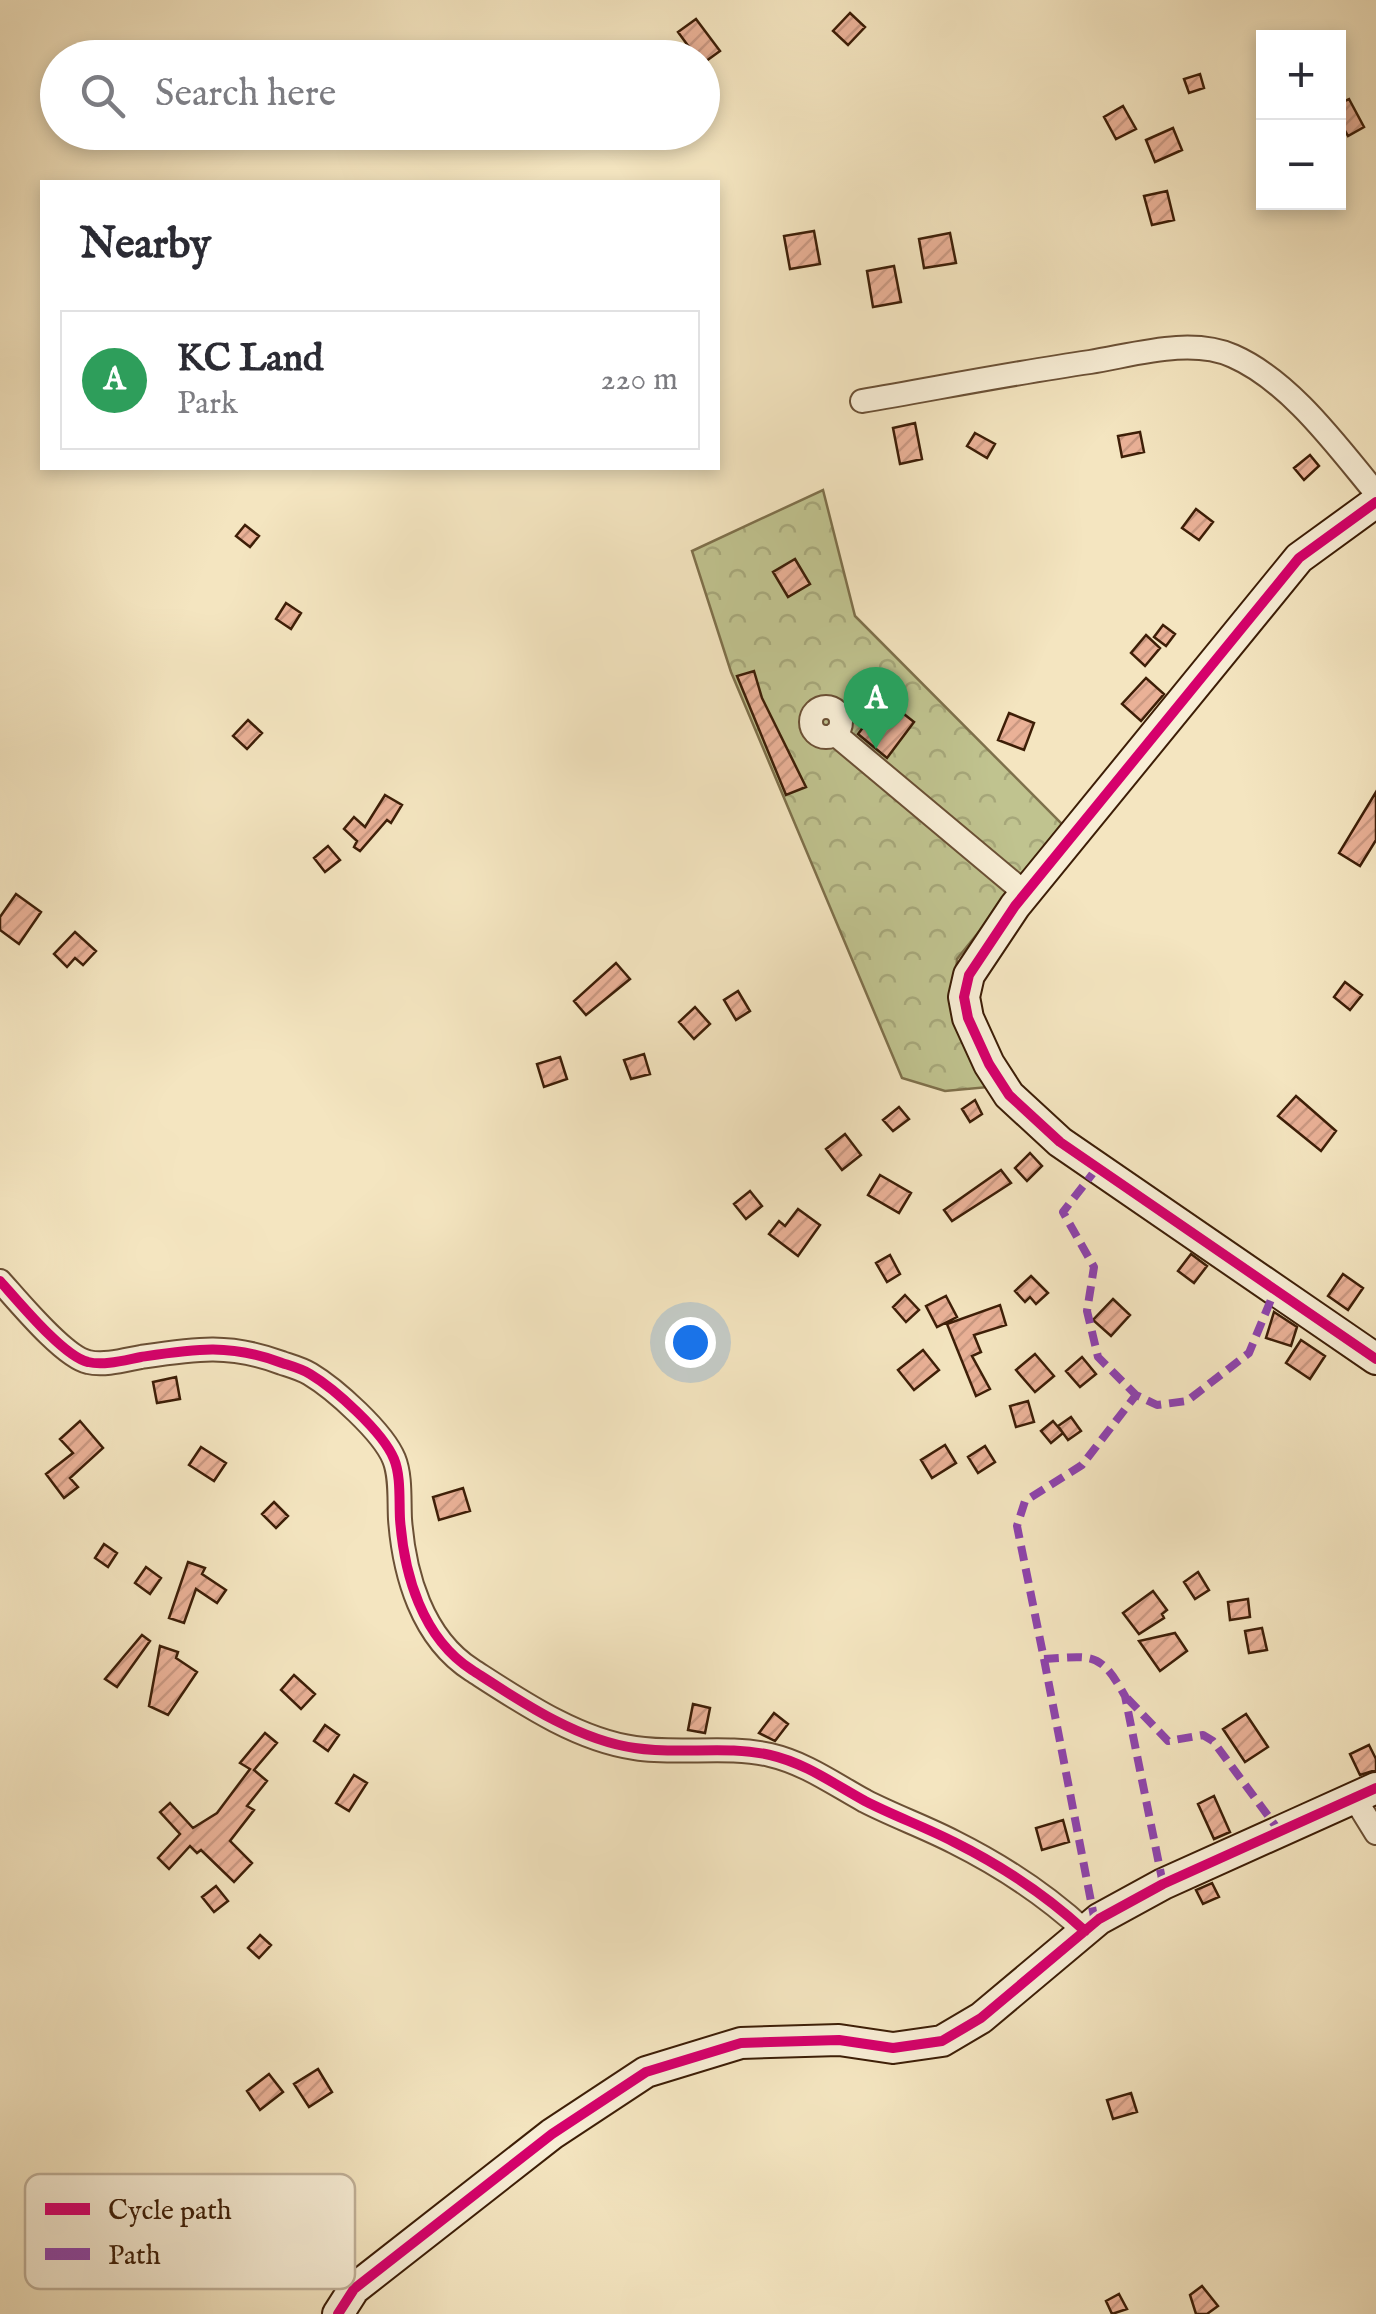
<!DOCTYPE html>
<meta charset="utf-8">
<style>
:root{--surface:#fff;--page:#f7f7f7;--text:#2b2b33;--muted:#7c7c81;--line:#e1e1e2;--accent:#8f2418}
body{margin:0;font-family:"IM FELL English",serif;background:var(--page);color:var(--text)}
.controls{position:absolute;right:30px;top:30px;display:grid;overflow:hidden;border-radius:0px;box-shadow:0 5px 15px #0003}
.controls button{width:90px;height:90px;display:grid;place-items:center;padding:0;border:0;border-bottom:2px solid var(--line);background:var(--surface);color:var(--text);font:50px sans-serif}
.you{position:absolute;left:690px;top:1342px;width:35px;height:35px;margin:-25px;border:8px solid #fff;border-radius:50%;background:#1a73e8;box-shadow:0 0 0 15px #1a73e833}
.badge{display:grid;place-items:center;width:65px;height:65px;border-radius:50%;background:var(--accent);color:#fff;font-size:32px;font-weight:700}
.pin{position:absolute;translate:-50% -82px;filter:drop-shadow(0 2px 5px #0008)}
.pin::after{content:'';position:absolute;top:52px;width:35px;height:30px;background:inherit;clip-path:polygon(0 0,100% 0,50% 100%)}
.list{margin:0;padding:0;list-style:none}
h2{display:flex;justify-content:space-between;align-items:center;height:130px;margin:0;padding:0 40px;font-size:42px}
h2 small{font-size:32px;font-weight:400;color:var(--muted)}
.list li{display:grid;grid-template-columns:65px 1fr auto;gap:30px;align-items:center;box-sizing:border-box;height:140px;margin:0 20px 20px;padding:0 20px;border:2px solid var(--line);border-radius:0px}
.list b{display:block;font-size:38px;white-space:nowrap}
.list p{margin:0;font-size:32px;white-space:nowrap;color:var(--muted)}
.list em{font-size:32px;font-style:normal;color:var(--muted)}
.icon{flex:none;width:55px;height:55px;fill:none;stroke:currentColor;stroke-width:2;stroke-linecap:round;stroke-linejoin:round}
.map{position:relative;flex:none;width:1376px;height:2314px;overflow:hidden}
.search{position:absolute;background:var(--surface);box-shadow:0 5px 15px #0003;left:40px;top:40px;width:680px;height:110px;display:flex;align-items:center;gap:25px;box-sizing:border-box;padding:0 35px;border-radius:55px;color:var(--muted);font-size:38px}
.panel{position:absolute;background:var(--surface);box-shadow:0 5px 15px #0003;left:40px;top:180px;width:680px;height:290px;border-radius:0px}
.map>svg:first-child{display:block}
.forest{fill:url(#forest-crowns);stroke:#7e704b;stroke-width:2.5}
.building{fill:url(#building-hatch);stroke:#3d1e07;stroke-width:2.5}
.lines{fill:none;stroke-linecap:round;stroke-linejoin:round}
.street-casing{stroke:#6b5035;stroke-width:26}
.secondary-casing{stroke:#3d1e07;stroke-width:34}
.street{stroke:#f8eed6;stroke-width:22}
.secondary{stroke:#f8eed6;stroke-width:30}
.quiet{stroke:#8e44ad;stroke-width:8;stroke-dasharray:15 8;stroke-linecap:butt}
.cycleway-casing{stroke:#f8eed6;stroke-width:16}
.cycleway{stroke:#d6006c;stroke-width:10}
.key{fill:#f8eed6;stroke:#c0b098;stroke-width:2.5}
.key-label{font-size:28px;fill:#3d1e07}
</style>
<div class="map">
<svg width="1376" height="2314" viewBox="0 0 1376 2314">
<defs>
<pattern id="forest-crowns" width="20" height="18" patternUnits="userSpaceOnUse" patternTransform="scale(2.5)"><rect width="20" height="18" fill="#c0c38f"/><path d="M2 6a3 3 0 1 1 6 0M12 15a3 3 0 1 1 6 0" fill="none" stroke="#a6a77a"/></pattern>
<pattern id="building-hatch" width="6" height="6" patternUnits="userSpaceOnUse" patternTransform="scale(2.5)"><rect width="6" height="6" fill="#eab197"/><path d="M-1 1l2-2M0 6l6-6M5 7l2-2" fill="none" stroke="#ca9881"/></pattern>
</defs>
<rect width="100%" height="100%" fill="#f4e5c0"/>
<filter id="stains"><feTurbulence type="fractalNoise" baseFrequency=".002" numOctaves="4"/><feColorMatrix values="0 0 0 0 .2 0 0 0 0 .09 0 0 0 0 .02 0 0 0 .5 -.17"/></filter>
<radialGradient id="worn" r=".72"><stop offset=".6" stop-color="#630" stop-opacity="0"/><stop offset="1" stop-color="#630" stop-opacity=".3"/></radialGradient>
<path class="forest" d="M823 490 855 616 1064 826 957 959 954 1008 989 1087 945 1091 902 1078 731 672 692 551Z"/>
<path class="building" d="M850 13 865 27 848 45 833 31Z
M696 19 720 51 702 64V58H697L678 32Z
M1200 74 1204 88 1189 93 1184 79Z
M1349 99 1364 127 1348 136 1338 118V104Z
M1123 106 1136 129 1116 139 1104 117Z
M1173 128 1182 150 1155 162 1146 140Z
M1167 191 1174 220 1152 225 1144 196Z
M814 231 820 264 790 269 784 236Z
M950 233 956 263 924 268 919 239Z
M894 266 901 302 873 307 867 271Z
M915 423 922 459 900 464 893 428Z
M1140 432 1144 452 1122 457 1118 436Z
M975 433 995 444 987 458 967 446Z
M1310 455 1319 466 1304 480 1294 468Z
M1196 509 1213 522 1199 540 1182 528Z
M245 525 259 536 250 547 236 536Z
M795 559 810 584 788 597 773 572Z
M286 603 301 613 291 629 276 619Z
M1163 625 1175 634 1166 646 1154 637Z
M1146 635 1160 648 1145 666 1131 653Z
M754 671 762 698 806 787 786 795 737 676Z
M1146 678 1164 694 1141 721 1122 704Z
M885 699 914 722 887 758 858 734Z
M1009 713 1034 723 1024 750 998 740Z
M248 720 262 733 247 749 233 736Z
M1376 792V840L1360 866 1339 853Z
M385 795 402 805 391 823 387 820 360 851 354 847 357 841 344 829 354 817 365 827Z
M328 846 340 860 325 872 314 858Z
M16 894 41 912 19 944 0 930V917Z
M75 932 96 951 83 965 75 958 67 967 54 954Z
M616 963 630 979 586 1015 574 1001Z
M1345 982 1362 995 1350 1010 1334 997Z
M738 991 750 1011 736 1020 724 1000Z
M695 1007 710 1024 694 1039 679 1022Z
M644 1054 650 1074 631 1079 624 1060Z
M560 1057 567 1079 544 1087 537 1064Z
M1296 1096 1336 1131 1321 1151 1278 1116Z
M975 1100 982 1114 970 1122 962 1109Z
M899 1107 909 1119 893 1131 883 1120Z
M845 1134 861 1155 842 1170 826 1149Z
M1030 1153 1042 1166 1027 1181 1015 1168Z
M1001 1170 1011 1183 952 1221 944 1210Z
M880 1175 911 1193 899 1213 868 1195Z
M750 1191 762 1206 746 1219 734 1204Z
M798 1209 820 1225 798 1256 769 1234 779 1221 785 1226Z
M1191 1254 1207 1266 1194 1283 1178 1271Z
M890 1255 900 1274 887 1282 876 1263Z
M1343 1274 1363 1288 1348 1310 1328 1296Z
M1031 1276 1048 1293 1036 1304 1030 1297 1025 1302 1015 1291Z
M905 1295 919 1310 906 1322 893 1307Z
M946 1296 957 1317 937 1327 926 1306Z
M1113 1299 1130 1315 1111 1336 1093 1320Z
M1000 1305 1006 1325 974 1335 981 1352 972 1356 990 1389 976 1396 947 1324Z
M1274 1312 1297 1327 1291 1346 1266 1338Z
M1301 1340 1325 1356 1310 1379 1286 1363Z
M923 1350 939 1370 914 1390 898 1370Z
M1035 1354 1054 1376 1035 1392 1016 1370Z
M1082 1357 1096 1374 1080 1387 1066 1371Z
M176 1377 180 1399 157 1403 153 1382Z
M1028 1401 1034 1422 1016 1427 1010 1406Z
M1071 1417 1081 1431 1068 1440 1058 1426Z
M80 1421 103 1448 70 1478 78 1487 64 1498 46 1474 73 1453 60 1439Z
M1053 1421 1063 1433 1051 1443 1041 1431Z
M945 1445 956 1463 932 1478 921 1460Z
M985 1446 995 1462 978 1473 968 1457Z
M201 1447 226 1463 214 1481 189 1465Z
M463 1488 470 1511 439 1520 433 1497Z
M274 1502 288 1516 276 1528 262 1514Z
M104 1544 117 1553 108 1567 95 1558Z
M188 1562 205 1568 202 1574 226 1590 217 1603 196 1589 184 1623 169 1618Z
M146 1567 161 1578 150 1594 135 1583Z
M1198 1572 1209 1590 1195 1599 1184 1582Z
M1153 1591 1167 1610 1162 1614 1164 1618 1139 1634 1123 1613Z
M1248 1599 1250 1617 1230 1620 1228 1602Z
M1262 1628 1267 1650 1249 1653 1245 1631Z
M1175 1633 1187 1651 1160 1671 1139 1641Z
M142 1635 150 1641 117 1687 105 1679Z
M160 1646 178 1652 176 1658 197 1672 168 1715 149 1706Z
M294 1675 315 1694 301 1709 281 1690Z
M693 1704 710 1708 705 1733 688 1730Z
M774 1713 788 1724 775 1741 759 1733Z
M1246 1714 1268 1747 1245 1762 1223 1729Z
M325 1725 339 1735 328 1751 314 1741Z
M265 1733 277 1743 254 1770 267 1781 247 1806 254 1810 230 1841 252 1863 234 1882 201 1850 197 1853 190 1846 169 1869 158 1858 180 1834 160 1812 170 1803 193 1828 217 1813 250 1769 240 1763Z
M1369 1745 1376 1759V1770L1360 1775 1350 1754Z
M354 1775 367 1783 349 1811 336 1803Z
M1214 1796 1230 1832 1214 1839 1198 1804Z
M1063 1820 1069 1842 1042 1850 1036 1828Z
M1212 1883 1219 1897 1203 1904 1196 1890Z
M216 1886 228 1901 214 1912 202 1897Z
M260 1935 271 1945 259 1958 248 1948Z
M318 2069 332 2092 309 2107 294 2084Z
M269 2074 283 2092 260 2110 247 2091Z
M1131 2093 1137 2112 1113 2119 1107 2100Z
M1202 2286 1218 2306 1207 2314H1196L1190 2295Z
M1119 2294 1127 2309 1112 2314 1106 2301Z"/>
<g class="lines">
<defs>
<path id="street" d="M862 401C938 388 1013 373 1090 362 1134 355 1190 337 1233 356 1290 381 1337 446 1376 493
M811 722a15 15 0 1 1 30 0a15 15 0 1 1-30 0Z
M835 734 1025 893
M0 1281C18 1301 64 1357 88 1362 104 1366 125 1360 141 1357 194 1349 229 1343 282 1363 291 1366 302 1369 310 1374 335 1389 383 1432 394 1459 401 1476 399 1500 400 1519 404 1574 422 1638 472 1670 520 1701 577 1740 635 1748 679 1755 726 1745 770 1755 805 1763 834 1784 865 1801 894 1816 925 1827 954 1842 1002 1866 1046 1895 1085 1931
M1355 1799 1376 1833"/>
<path id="secondary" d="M1376 502 1299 558 1015 906 969 975 964 997 968 1018 989 1064 1009 1095 1060 1142 1376 1359
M338 2314 354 2289 552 2134 646 2072 741 2043 839 2040 893 2048 942 2041 981 2018 1099 1919 1163 1884 1376 1788"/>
</defs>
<use href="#street" class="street-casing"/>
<use href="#secondary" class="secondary-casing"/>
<use href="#street" class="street"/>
<use href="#secondary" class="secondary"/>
<path class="quiet" d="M1097 1168 1063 1212 1094 1267 1087 1311 1098 1357 1136 1395
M1044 1659 1095 1922
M1127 1698 1168 1741 1203 1735 1213 1741 1280 1832
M1163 1884 1125 1696C1100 1651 1093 1656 1044 1659L1017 1526 1025 1501 1082 1465 1136 1395 1157 1405 1187 1401 1249 1353 1275 1290"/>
<defs>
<path id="cycleway" d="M1376 502 1299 558 1015 906 969 975 964 997 968 1018 989 1064 1009 1095 1060 1142 1376 1359
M0 1281C18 1301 64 1357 88 1362 104 1366 125 1360 141 1357 194 1349 229 1343 282 1363 291 1366 302 1369 310 1374 335 1389 383 1432 394 1459 401 1476 399 1500 400 1519 404 1574 422 1638 472 1670 520 1701 577 1740 635 1748 679 1755 726 1745 770 1755 805 1763 834 1784 865 1801 894 1816 925 1827 954 1842 1002 1866 1046 1895 1085 1931
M338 2314 354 2289 552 2134 646 2072 741 2043 839 2040 893 2048 942 2041 981 2018 1099 1919 1163 1884 1376 1788"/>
</defs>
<use href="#cycleway" class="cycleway-casing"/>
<use href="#cycleway" class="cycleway"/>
</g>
<rect x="25" y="2174" width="330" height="115" rx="15" class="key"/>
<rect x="45" y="2203" width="45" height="12" fill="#d6006c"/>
<rect x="45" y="2248" width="45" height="12" fill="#8e44ad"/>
<g class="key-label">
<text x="108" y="2219">Cycle path</text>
<text x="108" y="2264">Path</text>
</g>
<rect width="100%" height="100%" filter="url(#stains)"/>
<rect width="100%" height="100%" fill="url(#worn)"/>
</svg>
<div class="controls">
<button>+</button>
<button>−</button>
</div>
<div class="you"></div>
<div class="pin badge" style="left:876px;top:749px;background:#2e9e5b">A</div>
<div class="search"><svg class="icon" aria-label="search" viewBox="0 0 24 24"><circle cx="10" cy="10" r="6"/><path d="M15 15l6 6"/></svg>Search here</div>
<section class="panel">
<h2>Nearby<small></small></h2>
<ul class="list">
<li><span class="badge" style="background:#2e9e5b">A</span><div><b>KC Land</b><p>Park</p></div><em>220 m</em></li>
</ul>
</section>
</div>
